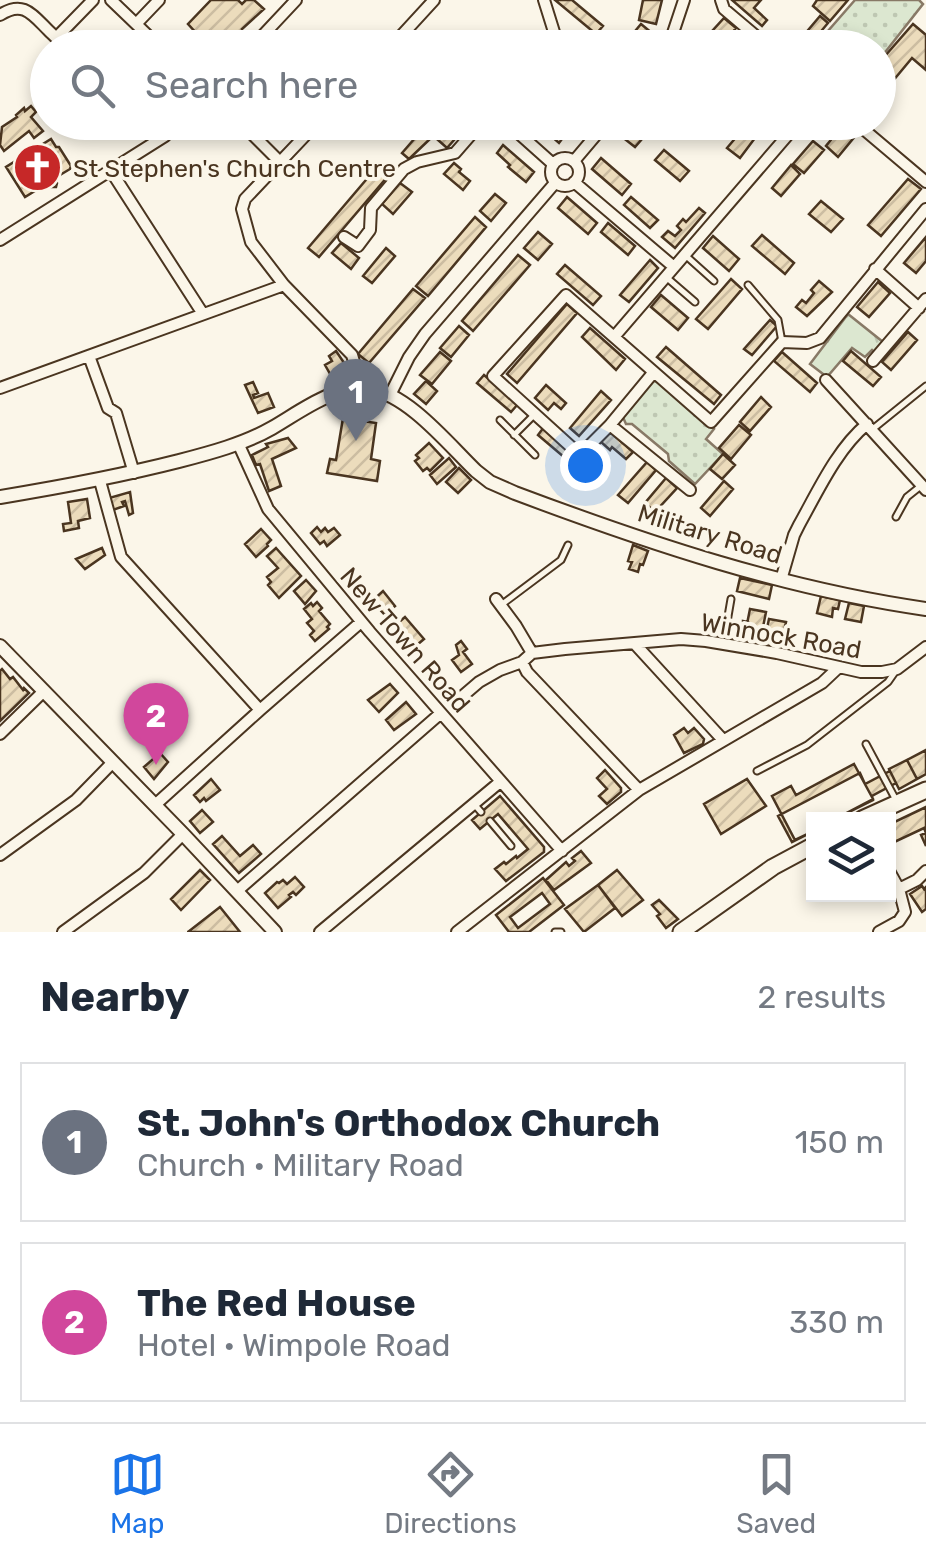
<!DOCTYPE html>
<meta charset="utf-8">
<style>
:root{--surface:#fff;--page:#f2f2f3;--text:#1f2937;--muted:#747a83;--line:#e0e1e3;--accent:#1a73e8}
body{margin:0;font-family:Rubik,sans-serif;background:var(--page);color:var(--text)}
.controls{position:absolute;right:30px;bottom:30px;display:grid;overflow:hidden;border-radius:0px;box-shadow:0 5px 15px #0003}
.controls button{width:90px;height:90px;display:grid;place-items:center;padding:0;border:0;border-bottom:2px solid var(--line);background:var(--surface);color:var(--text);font:50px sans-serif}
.you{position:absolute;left:585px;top:465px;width:35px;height:35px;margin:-25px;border:8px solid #fff;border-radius:50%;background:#1a73e8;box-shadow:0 0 0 15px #1a73e833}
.badge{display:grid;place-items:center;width:65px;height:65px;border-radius:50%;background:var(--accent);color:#fff;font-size:32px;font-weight:700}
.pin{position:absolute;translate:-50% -82px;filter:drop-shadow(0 2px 5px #0008)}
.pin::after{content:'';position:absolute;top:52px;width:35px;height:30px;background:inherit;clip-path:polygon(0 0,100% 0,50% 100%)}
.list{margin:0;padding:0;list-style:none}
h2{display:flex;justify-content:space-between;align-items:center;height:130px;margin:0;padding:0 40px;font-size:42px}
h2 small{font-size:32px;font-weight:400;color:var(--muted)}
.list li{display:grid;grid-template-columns:65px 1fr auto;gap:30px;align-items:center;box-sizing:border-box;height:160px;margin:0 20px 20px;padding:0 20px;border:2px solid var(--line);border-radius:0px}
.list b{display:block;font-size:38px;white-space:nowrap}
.list p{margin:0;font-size:32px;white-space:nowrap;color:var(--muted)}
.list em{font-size:32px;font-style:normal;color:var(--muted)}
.icon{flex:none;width:55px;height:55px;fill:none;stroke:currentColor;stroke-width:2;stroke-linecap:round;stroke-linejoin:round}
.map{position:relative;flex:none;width:926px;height:932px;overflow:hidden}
.search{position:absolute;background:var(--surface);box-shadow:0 5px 15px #0003;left:30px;right:30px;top:30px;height:110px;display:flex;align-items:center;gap:25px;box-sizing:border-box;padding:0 35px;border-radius:55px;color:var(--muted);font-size:38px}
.sheet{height:490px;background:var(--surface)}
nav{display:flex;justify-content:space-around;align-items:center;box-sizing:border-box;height:140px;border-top:2px solid var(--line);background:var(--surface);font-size:28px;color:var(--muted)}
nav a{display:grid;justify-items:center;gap:5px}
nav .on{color:var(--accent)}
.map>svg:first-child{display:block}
.grass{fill:url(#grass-tufts);stroke:#887966;stroke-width:2.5}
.park{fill:url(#park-dots);stroke:#887966;stroke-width:2.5}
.building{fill:url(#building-hatch);stroke:#4a3520;stroke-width:2.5;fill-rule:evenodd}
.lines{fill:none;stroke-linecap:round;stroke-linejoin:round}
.service-casing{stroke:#4a3520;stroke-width:9}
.minor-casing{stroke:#4a3520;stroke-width:14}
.tertiary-casing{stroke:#4a3520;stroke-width:16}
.primary-casing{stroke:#4a3520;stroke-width:19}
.service{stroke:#fbf6e9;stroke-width:5}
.minor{stroke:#fbf6e9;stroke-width:10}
.tertiary{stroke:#fbf6e9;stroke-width:12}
.primary{stroke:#fbf6e9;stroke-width:15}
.labels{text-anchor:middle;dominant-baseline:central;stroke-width:8;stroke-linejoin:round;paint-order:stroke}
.poi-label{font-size:25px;fill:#4a3520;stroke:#fbf6e9;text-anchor:start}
.street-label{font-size:25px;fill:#4a3520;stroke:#fbf6e9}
</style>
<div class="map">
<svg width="926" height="932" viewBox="0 0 926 932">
<defs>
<pattern id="grass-tufts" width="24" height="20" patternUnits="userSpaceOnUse" patternTransform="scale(2.5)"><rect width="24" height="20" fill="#dce7d0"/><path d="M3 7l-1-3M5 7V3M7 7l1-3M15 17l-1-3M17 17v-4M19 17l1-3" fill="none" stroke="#bec7b2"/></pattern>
<pattern id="park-dots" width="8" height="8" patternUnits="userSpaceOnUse" patternTransform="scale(2.5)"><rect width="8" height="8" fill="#dce7d0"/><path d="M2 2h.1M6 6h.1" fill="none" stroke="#bec7b2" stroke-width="1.8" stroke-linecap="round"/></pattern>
<pattern id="building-hatch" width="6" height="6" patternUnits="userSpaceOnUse" patternTransform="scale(2.5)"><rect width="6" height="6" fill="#ecdcbc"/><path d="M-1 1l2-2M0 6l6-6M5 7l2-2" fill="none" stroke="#ccbda1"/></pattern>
</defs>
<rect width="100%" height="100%" fill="#fbf6e9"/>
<path class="grass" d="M848 314 883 342 874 352 872 350 865 357 852 348 827 377 810 364Z"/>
<path class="park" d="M855 0H919L923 4 879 60 878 48 814 47Z
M655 381H658L714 429 706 439 723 454 695 484 669 461 668 454 632 424H626L622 415 647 383Z"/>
<path class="building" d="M211 0H238L242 4 246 0H254L264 9 242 29 247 34 244 37 239 32 229 43 234 48H210L188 24Z
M555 0H572L603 26 596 34Z
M643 0H662L656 24 639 20Z
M732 0H761L754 8 767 20 762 26Z
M817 0H848L830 21 813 6Z
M820 16 828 23 807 48H793Z
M724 18 736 28 720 48H713L704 40Z
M641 24 653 34 642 48H621Z
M913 24 926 35V70L912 58 887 88 878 81V64Z
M31 106 36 112 31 117 43 131 34 138 29 131 4 151 0 145 2 127 17 117 16 115 24 108 25 111Z
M451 122 468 124 447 148 437 139Z
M547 122H558L568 131 559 143 542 128Z
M633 122H637L648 132 635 147 621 136Z
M749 122H767L740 158 727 148Z
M844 124 856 135 838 157 826 146Z
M422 130 431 138 409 159 402 153Z
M51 139 56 147H59L71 166 70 169 55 178 57 183 56 187H51L48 183 25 197 6 167Z
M813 141 824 150 804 173 793 164Z
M503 145 534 172 526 182 508 167 510 165 497 153Z
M664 150 689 171 680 181 655 160Z
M601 158 631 184 622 195 592 169Z
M454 163 461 169 459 172 470 181 463 190 444 174Z
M791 165 800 174 781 196 772 188Z
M377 167 388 176 319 257 308 248Z
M908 179 921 189 881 236 868 225Z
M400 183 412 192 393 214 382 204Z
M495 194 506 203 491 221 480 211Z
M567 197 597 223 588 234 558 208Z
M631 197 658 220 650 228 624 205Z
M821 201 843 219 831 232 809 214Z
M699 208 705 213 675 248 662 237 668 231 675 236 681 230 677 226 683 219 686 222Z
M475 217 486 227 428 296 416 286Z
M608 223 635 246 628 255 601 232Z
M538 232 552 244 538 260 524 248Z
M762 235 794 263 785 274 752 246Z
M713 236 739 259 729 271 703 248Z
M926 237V261L916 273 904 263Z
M341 243 359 258 351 269 332 253Z
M386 248 395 256 372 283 363 276Z
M518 255 530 265 473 331 462 321Z
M650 260 658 268 629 302 620 295Z
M565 265 601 296 593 305 557 274Z
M731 279 742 289 708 329 696 319Z
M819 281 832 292 807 316 796 307 802 300 806 303 814 293 811 290Z
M878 282 890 293 869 317 857 307Z
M413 289 425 298 369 363 358 354Z
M661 295 688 318 678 330 651 307Z
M567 304 577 313 517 383 507 374Z
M770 320 777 326 752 355 744 349Z
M459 326 469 335 451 357 440 348Z
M590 328 625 359 616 370 582 337Z
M908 332 917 340 891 370 882 362Z
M666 347 721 395 714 404 657 357Z
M336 351 349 370 333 379 325 365 332 361 329 356Z
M851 351 881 377 873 386 843 361Z
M440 352 451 361 432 384 420 375Z
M782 352 817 383 810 392 774 361Z
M484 375 518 404 511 412 477 383Z
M426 381 437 391 426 404 414 394Z
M253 382 258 393 253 395 254 398 268 393 274 407 258 413 245 385Z
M546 385 566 403 561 409 554 403 548 410 535 398Z
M601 391 611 400 579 436 570 428Z
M761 397 771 407 750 431 740 422Z
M343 418 376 423 371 459 380 461 377 481 327 473 330 459 336 460Z
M739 425 751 435 731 459 719 448Z
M544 427 584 461 578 469 538 435Z
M610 432 633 452 626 459 612 447 610 450 601 442Z
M288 438 296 448 272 459 281 486 269 491 260 464 256 465 252 455 268 447 266 444Z
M429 443 443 458 430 471 427 468 423 471 415 461 419 458 416 455Z
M723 454 735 465 722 479 710 469Z
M449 458 456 467 437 484 430 475Z
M647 462 656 470 628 503 618 495Z
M459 468 471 480 458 493 446 482Z
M666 478 677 488 655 512 645 503Z
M724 481 733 489 710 516 701 508Z
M130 492 133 513 129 515 125 501 122 502 124 506 113 510 109 498Z
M87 499 90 518 78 521 79 528 64 531 63 524 71 523 68 502Z
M317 527 321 532 325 528 328 532 334 528 340 535 327 546 324 541 320 544 311 533Z
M261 529 271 540 267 544 268 546 256 557 245 544Z
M633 545 648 551 643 565 640 564 638 572 629 569 632 562 628 561Z
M102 548 105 555 85 569 76 559Z
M276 548 301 576 279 598 268 585 271 582 267 577 278 568 267 556Z
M740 578 772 585 769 599 737 591Z
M306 580 316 591 305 604 294 591Z
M383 591 395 606 385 615 372 601Z
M821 596 840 600 838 609 833 608 832 617 817 613Z
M317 602 322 608 319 611 330 624 327 627 329 629 315 641 310 635 314 631 307 623 312 619 304 609 311 603 313 606Z
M849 603 864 606 861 622 845 619Z
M750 609 766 612 760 642 744 639Z
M405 617 424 639 411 650 392 628Z
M769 619 786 622 781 645 764 642Z
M717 621 743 625V621L748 622 744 639 715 634Z
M461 641 467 649 463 652 472 664 461 672 452 660 459 655 456 645Z
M2 669 10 679 13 677 23 690 24 688 29 693 0 721V671Z
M390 684 398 693 379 712 368 700Z
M406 702 416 714 394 730 386 720Z
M684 728 688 733 694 728 704 739 703 744 684 753 674 735Z
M926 750V774L917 779 907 760Z
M160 753 168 762 154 779 144 767Z
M907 760 917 779 899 789 889 769Z
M854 764 873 799 835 819H814V831L795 840 772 796 791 786 796 795Z
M605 770 621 788V792L607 804 599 796 607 789 597 778Z
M890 771 896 783 872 796 873 800 835 819H814V831L792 842 778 816 860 773 865 784Z
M211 779 220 790 206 801 204 798 200 802 194 795Z
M747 779 766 806 721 834 704 804Z
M500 796 544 847V852L506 881 495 869 504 862 506 864 516 856 517 858 528 849 498 814 480 829 472 820Z
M926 807V846L921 835 926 833 924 828 888 845V825Z
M202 810 213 822 200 833 190 821Z
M222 836 240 856 253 845 261 854 239 873 213 844Z
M581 851 591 863 554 890 546 880 566 862 569 866 575 861 572 858Z
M200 870 210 880 181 910 171 899Z
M617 870 643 900 622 916 598 885Z
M295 877 304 887 296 895 293 892 289 895 291 897 278 908 265 893 277 882 279 883 283 880 287 884Z
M543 878 564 905 529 932H509L496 915ZM542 893 550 904 518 928 510 917Z
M598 885 615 908 584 932 565 909Z
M922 886 924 889 926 887V909L922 912 910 894Z
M659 900 678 919 666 928 657 916 660 914 652 905Z
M220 907 240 932H187H188Z"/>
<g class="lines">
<defs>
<path id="service" d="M685 255 714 281
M666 277 695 302
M748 285 778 320 782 342
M500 420 535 455
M874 428 926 386
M514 435 533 416
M896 517 907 497 922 485
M501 605 561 560 568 545
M727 622 731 599
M866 744 896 800
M757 771 807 745 888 682 895 672
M474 804 481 812
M490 821 511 846
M555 932H561"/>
<path id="minor" d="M111 0 161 48
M721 0 724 9 770 48
M0 15C23 0 32 14 48 30 54 36 60 41 65 48
M137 23 159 0
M57 37 93 0
M251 48 296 0
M390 48 434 0
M543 48 554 32 544 0
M668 48 684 0
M240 122 280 162
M318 122 245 199 242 209 251 242 284 285 352 355 362 388
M506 122 553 164
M855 122 926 182
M551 172a14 14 0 1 1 28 0a14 14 0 1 1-28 0Z
M574 161 607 122
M111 171 203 314
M574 182 674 267
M344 237 358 246 370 230 371 208 404 169 417 162 455 153 482 122
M0 240 165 136 179 122
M875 269 919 308
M614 337 799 122
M89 356 108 408 116 413 134 473
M873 361 926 299
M653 373 610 425 580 455 493 376 566 295 711 422 782 342 807 343 820 338 926 209
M826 380 926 490
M0 388 284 285
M390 395 409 357 425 334 555 183
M610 425 690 490
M238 443 268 509 370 632 562 851
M100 481 121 557 260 710
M781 580 794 535 799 525C818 491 837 449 867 424
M496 599 516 626 532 653
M635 644 723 740
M522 662 527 672 639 790
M458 700 479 682 500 670 522 662 532 653 565 649 681 639 706 641 777 653 861 672H882L897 669 926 647
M0 734 44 691
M155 805 260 710 361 622
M0 855 76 800 113 762
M899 889 917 880 926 871
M237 891 441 713
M63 932 144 873 183 834
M320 932 500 782
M457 932 639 790 822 683 839 667
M879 932 899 921 905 912 899 889 888 869"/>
<path id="tertiary" d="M0 497C61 487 120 476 179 461 210 453 244 444 272 428 300 412 335 384 370 389 408 394 449 445 476 471L490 482 515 493C648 543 785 589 926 609
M0 646 183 834 275 932"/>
<path id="primary" d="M862 819 926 790
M681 932 773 867 814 845"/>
</defs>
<use href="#service" class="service-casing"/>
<use href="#minor" class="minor-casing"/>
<use href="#tertiary" class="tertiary-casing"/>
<use href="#primary" class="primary-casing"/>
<use href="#service" class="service"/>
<use href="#minor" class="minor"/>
<use href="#tertiary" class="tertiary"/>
<use href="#primary" class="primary"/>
</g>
<defs>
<symbol id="church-disc" viewBox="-11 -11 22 22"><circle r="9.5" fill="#c62828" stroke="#fbf6e9"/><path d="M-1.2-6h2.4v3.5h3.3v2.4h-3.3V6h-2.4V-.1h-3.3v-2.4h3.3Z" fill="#fff"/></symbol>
</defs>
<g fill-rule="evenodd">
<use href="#church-disc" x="10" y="140" width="55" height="55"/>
</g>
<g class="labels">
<g class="poi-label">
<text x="73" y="168">St Stephen's Church Centre</text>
</g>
<g class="street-label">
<text transform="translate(710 534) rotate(17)">Military Road</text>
<text transform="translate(781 636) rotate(10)">Winnock Road</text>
<text transform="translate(405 640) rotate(49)">New Town Road</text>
</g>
</g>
</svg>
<div class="controls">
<button><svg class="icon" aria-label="layers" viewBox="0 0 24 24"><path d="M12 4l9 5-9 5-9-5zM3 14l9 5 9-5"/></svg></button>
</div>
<div class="you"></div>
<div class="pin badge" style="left:356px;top:441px;background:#6b7280">1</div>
<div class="pin badge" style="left:156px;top:765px;background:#d1479c">2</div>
<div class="search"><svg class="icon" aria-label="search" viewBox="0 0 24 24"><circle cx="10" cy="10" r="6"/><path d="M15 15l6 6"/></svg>Search here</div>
</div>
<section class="sheet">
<h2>Nearby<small>2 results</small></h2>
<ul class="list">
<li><span class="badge" style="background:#6b7280">1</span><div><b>St. John's Orthodox Church</b><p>Church · Military Road</p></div><em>150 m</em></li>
<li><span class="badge" style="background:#d1479c">2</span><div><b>The Red House</b><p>Hotel · Wimpole Road</p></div><em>330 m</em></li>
</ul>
</section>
<nav>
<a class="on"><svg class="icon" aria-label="map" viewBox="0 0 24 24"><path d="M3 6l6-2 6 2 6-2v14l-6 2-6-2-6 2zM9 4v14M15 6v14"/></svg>Map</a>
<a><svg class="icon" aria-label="directions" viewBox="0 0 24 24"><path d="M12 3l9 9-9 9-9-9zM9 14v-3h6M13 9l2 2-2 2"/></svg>Directions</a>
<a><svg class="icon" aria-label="saved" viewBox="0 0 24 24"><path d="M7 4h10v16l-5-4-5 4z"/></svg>Saved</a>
</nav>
